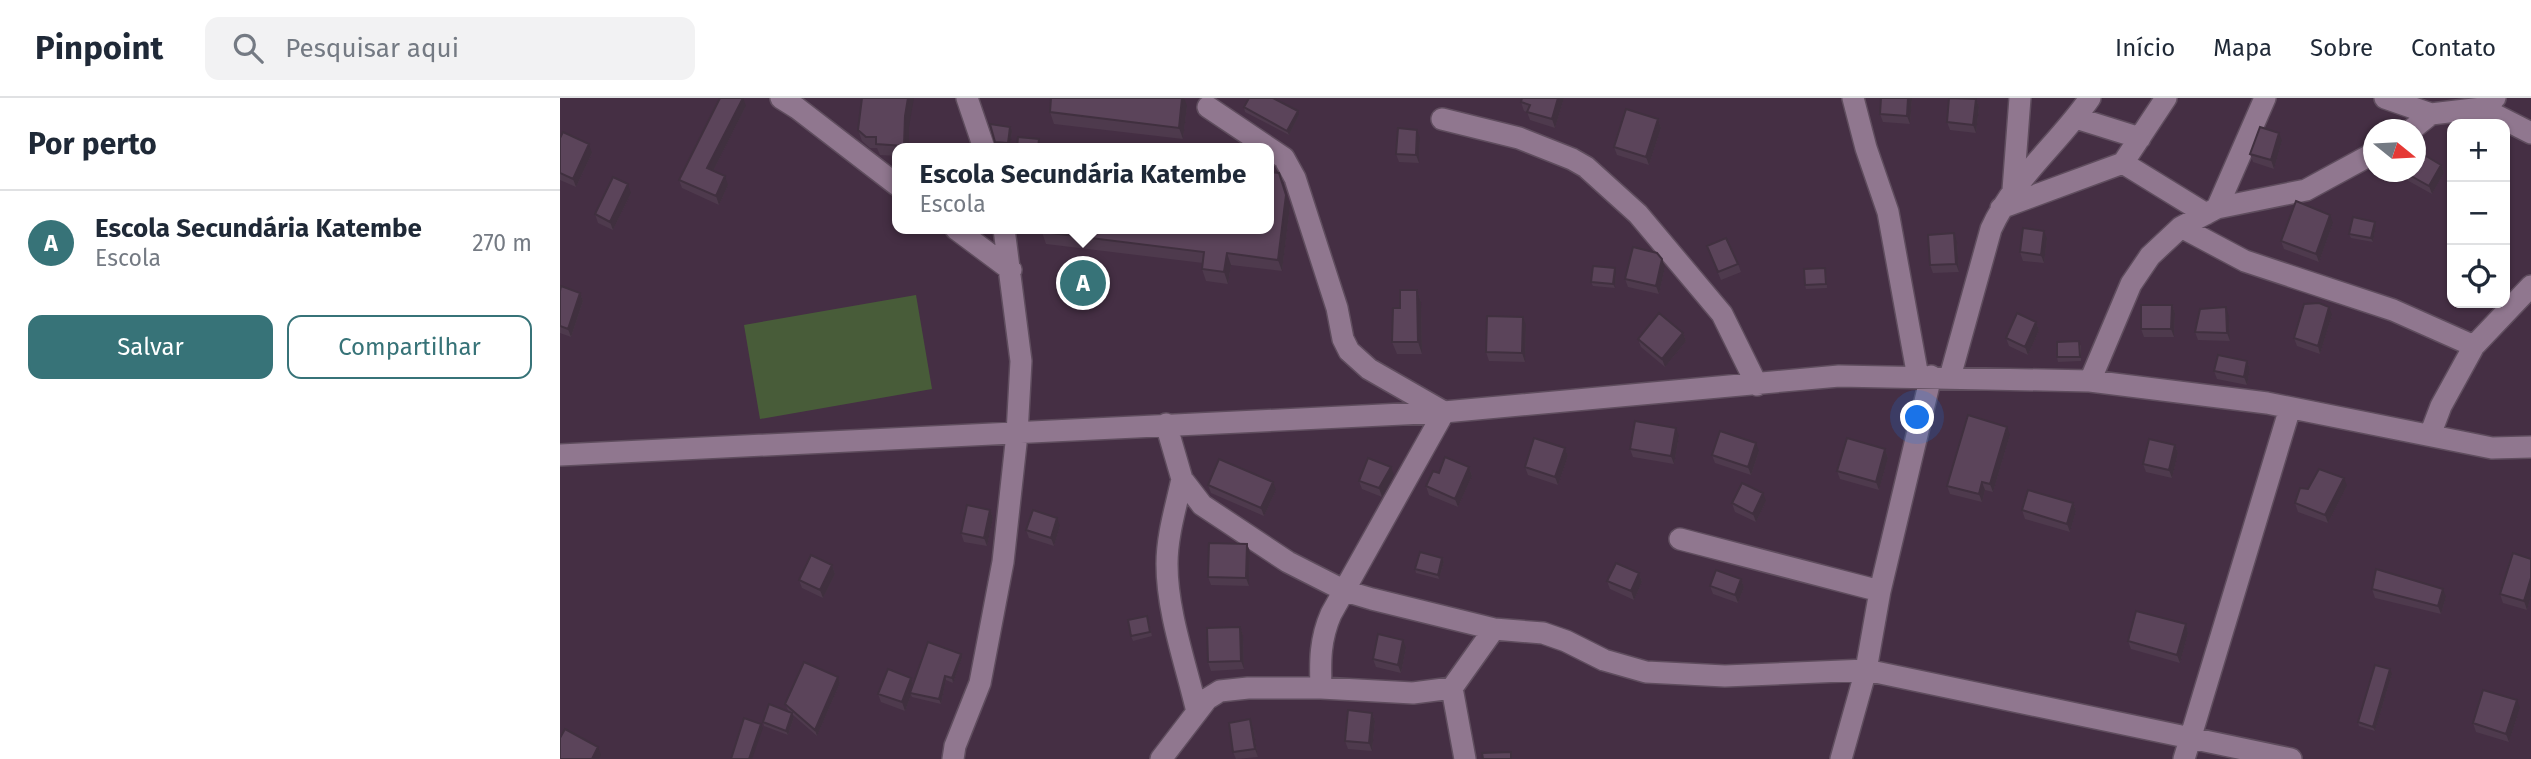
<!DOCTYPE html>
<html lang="pt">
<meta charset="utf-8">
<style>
:root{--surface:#fff;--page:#f2f2f3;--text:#1f2937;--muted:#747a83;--line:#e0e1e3;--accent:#377378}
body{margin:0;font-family:"Fira Sans",sans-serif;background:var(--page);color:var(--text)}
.controls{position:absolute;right:21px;top:21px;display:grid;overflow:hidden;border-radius:14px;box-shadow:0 2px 5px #0004}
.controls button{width:63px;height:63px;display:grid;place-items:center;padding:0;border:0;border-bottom:2px solid var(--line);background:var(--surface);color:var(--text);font:35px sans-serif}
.compass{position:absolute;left:1803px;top:21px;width:63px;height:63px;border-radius:50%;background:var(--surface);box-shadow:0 2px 5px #0004;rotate:108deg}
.you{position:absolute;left:1358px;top:320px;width:24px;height:24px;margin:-18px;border:5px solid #fff;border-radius:50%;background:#1a73e8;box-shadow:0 0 0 10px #1a73e833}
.badge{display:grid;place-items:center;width:46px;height:46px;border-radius:50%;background:var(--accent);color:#fff;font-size:23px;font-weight:700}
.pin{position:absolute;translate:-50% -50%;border:4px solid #fff;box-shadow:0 2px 7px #0006}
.popup{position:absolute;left:332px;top:45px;width:382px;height:91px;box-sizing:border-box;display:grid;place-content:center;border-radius:14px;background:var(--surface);filter:drop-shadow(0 2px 5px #0005);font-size:23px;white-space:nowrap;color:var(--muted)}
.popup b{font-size:26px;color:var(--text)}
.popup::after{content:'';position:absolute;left:50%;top:100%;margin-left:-14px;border:14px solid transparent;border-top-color:var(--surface)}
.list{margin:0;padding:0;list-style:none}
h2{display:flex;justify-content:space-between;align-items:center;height:91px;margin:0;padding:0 28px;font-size:30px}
h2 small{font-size:23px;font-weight:400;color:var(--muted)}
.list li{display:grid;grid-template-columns:46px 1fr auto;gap:21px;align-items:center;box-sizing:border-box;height:105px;padding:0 28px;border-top:2px solid var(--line)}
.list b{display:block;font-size:26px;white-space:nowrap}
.list p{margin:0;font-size:23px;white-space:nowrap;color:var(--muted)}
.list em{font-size:23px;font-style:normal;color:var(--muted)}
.actions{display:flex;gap:14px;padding:21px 28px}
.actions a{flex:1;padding:16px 0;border:2px solid var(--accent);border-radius:14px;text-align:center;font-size:24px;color:var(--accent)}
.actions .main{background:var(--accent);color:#fff}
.icon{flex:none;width:38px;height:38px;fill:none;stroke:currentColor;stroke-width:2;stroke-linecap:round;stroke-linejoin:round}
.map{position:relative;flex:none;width:1971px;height:661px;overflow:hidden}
header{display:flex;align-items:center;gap:42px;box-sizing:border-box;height:98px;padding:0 35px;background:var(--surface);border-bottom:2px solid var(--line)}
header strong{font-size:33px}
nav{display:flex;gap:38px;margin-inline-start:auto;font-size:24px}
.search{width:490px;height:63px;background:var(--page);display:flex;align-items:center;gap:18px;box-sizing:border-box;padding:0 24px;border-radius:14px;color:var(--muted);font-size:26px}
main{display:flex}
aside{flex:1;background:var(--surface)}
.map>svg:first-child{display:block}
.green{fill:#485c39}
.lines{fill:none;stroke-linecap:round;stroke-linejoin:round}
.minor-casing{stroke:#5f4d5e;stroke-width:24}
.minor{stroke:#90778f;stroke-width:21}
.wall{fill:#4e3a4d}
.shaded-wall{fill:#40303f}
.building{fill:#5b445a;stroke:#40303f;stroke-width:2}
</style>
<header>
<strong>Pinpoint</strong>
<div class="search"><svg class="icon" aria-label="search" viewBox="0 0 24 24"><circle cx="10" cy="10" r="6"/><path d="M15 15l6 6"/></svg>Pesquisar aqui</div>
<nav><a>Início</a><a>Mapa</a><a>Sobre</a><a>Contato</a></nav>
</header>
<main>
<aside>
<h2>Por perto<small></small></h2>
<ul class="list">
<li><span class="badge">A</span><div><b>Escola Secundária Katembe</b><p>Escola</p></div><em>270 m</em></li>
</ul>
<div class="actions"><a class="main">Salvar</a><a>Compartilhar</a></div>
</aside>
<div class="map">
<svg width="1971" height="661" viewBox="0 0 1971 661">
<rect width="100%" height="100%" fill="#452f44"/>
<path class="green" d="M356 197 372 291 200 321 184 227Z"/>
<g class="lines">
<defs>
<path id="minor" d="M221 0 237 10 337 87
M407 0 424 50
M1293 0 1306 50 1328 114 1358 279
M1825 0 1871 16 1922 10 1935 0
M648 9 724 60 735 80 777 210 783 241 789 253 809 271 884 314 771 516C760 541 760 563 761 590
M1922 10 1971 35
M1516 20 1580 40
M882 21 959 40 1012 61 1026 69 1078 116 1162 216 1197 287
M1851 32 1871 16
M1563 65 1646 116
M1453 92 1460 0
M1441 110 1563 65 1606 0
M1657 110 1705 0
M1621 129 1685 163 1833 212 1914 248
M396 131 451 172
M1390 279 1431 131C1454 80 1499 45 1530 0
M1530 283 1571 186 1590 158 1621 129 1657 110 1746 92 1814 55
M606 326 622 381 642 407 728 464 785 493 812 501 934 531 983 535 1006 543 1044 562 1086 574 1165 578 1306 572 1731 661
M1870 337 1881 308 1914 248 1971 188
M0 357 884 314 1279 278 1530 283 1707 305 1932 350 1971 349
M622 381C616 409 607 437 607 466 607 515 626 566 637 614
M1120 441 1320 493
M393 661 395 648 420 585 443 464 457 336 461 263 444 131
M601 661 647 601 660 593 688 590H761L853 595 892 590
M905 661 892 590 934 531
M1281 661 1306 572 1320 493 1371 278
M1624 661 1730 310"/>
</defs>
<use href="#minor" class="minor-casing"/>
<use href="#minor" class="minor"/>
</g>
<path class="wall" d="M1004 0 995 30 970 22 967 14 964 13 961 4Z
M1352 0 1350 26 1323 24 1320 16Z
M1416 1 1419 9 1416 35 1390 32 1387 24Z
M186 8 153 73 168 87 159 107 122 90 119 82Z
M627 8 623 41 494 26 490 14Z
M684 9 739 17 729 37 685 14Z
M1098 21 1101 30 1089 67 1057 57 1054 49Z
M430 26 452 33 450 50 437 48Z
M349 29V50H338V58L320 57 317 50H310L302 43 298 32Z
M0 40 32 55 16 89 0 82Z
M860 40 859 65 839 64 836 56Z
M1722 43 1714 71 1693 64 1690 56Z
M1881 67 1884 75 1872 96 1845 81 1842 74H1856Z
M71 95 53 132 38 125 35 116Z
M730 108 722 173 671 167 668 186 646 183 642 171 643 165 486 146 482 134 709 131Z
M1815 124 1816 128 1813 144 1791 140 1789 136Z
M1773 125 1759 164 1724 151 1721 143Z
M1487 141 1484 165 1463 163 1460 154Z
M1397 144 1399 174 1373 175 1370 167Z
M1150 156 1178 166 1181 174 1161 182Z
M1105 169 1099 196 1068 189 1065 181Z
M1265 170 1266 174 1267 190 1246 191 1245 187Z
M1056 174 1055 190 1033 188 1031 184Z
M857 192 861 204 862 256H837L832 244 840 210Z
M0 193 20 195 23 203 11 239 0 235Z
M1612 207 1615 215 1614 239H1584L1581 231Z
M1772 217 1760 256 1737 248 1734 240Z
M1669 218 1670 243 1638 242 1635 234Z
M1476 224 1479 232 1468 257 1449 248 1446 240Z
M966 227 965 264 929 263 926 254Z
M1123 235 1126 243 1105 269 1081 249 1078 241Z
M1521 247V263L1498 264 1497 259Z
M1687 263 1690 271 1687 287 1657 281 1654 273Z
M1450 337 1433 394 1425 392 1422 404 1390 396 1387 388Z
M1119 338 1114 366 1073 359 1070 351Z
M1615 347 1618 355 1612 380 1586 374 1583 366Z
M1005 350 1008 358 998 387 968 377 965 369Z
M1325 351 1328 360 1319 392 1280 381 1277 373Z
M1199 353 1191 377 1155 365 1152 357Z
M909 369 912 378 898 409 869 397 866 388 879 375Z
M834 377 822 399 802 391 799 383Z
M648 387 716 392 704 418 651 395Z
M1787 388 1768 425 1738 414 1735 405 1748 391Z
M1206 403 1196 424 1175 414 1172 405Z
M1513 405 1516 413 1510 434 1465 421 1462 412Z
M430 412 433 420 427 448 404 444 401 435Z
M500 428 494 448 469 440 466 432Z
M687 446 690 454 689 488 651 487 648 479Z
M882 460 884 464 879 481 856 475 855 471Z
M1971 461V498L1967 512 1943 505 1940 496Z
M272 467 275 476 263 500 242 490 239 482Z
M1079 475 1082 484 1074 502 1050 491 1047 483Z
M1181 481 1184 489 1178 505 1153 496 1150 488Z
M1812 491 1886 499 1881 516 1815 500Z
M587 518 592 538 573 543 571 538Z
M1626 526 1628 535 1620 565 1571 551 1568 543Z
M680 529 683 537 684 571 651 573 648 564Z
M846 550 841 575 816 569 813 561Z
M402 560 393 585 386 582 381 606 352 599 351 597 345 613 321 604 318 596 351 580 353 585Z
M1832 576 1815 633 1799 628 1798 624Z
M278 579 280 585 257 638 233 617 234 619 228 637 204 628 203 624 229 614 225 606Z
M1960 610 1949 644 1916 634 1913 625Z
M812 615 815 623 812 653 788 651 785 643Z
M690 621 693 630 698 659 676 661 673 654Z"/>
<path class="shaded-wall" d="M183 0 186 8 150 79 147 70Z
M348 0H354L349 29V50H345V18Z
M622 0H624L627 8 623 41 619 30Z
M998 0H1004L995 30 992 21Z
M1348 0H1352L1350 26 1347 18Z
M1416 1 1419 9 1416 35 1413 27Z
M738 13 739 17 729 37 727 33Z
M1098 21 1101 30 1089 67 1086 59Z
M450 29 452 33 450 50 448 45Z
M857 32 860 40 859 65 856 57Z
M1719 35 1722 43 1714 71 1711 62Z
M29 46 32 55 16 89 13 81Z
M1881 67 1884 75 1872 96 1869 88Z
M719 75 730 108 722 173 718 162Z
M165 78 168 87 159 107 156 98Z
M68 86 71 95 53 132 50 124Z
M1770 117 1773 125 1759 164 1756 156Z
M1815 124 1816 128 1813 144 1811 140Z
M1484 133 1487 141 1484 165 1481 157Z
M1394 135 1397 144 1399 174 1396 166Z
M667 155 671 167 668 186 664 174Z
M1102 161 1105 169 1099 196 1096 188Z
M1055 170 1056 174 1055 190 1053 186Z
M857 192 861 204 862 256 858 244Z
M20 195 23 203 11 239 8 231Z
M1612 207 1615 215 1614 239 1611 231Z
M1666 209 1669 218 1670 243 1667 235Z
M1769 209 1772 217 1760 256 1758 248Z
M963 219 966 227 965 264 962 255Z
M1476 224 1479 232 1468 257 1465 249Z
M1123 235 1126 243 1105 269 1102 261Z
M1687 263 1690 271 1687 287 1684 279Z
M1447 329 1450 337 1433 394 1430 386Z
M1116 330 1119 338 1114 366 1111 358Z
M1196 345 1199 353 1191 377 1188 369Z
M1615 347 1618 355 1612 380 1609 372Z
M1005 350 1008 358 998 387 995 379Z
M1325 351 1328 360 1319 392 1316 384Z
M831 369 834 377 822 399 819 390Z
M909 369 912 378 898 409 895 401Z
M1784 380 1787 388 1768 425 1765 417Z
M713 384 716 392 704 418 701 410Z
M1422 384 1425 392 1422 404 1419 396Z
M1203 395 1206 403 1196 424 1193 416Z
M1513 405 1516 413 1510 434 1507 426Z
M430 412 433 420 427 448 424 440Z
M497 420 500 428 494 448 491 440Z
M687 446 690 454 689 488 686 480Z
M882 460 884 464 879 481 878 477Z
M272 467 275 476 263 500 260 492Z
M1079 475 1082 484 1074 502 1071 493Z
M1971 480V498L1967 512 1964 503Z
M1181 481 1184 489 1178 505 1175 497Z
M1883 491 1886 499 1881 516 1878 508Z
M1626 526 1628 535 1620 565 1617 557Z
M680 529 683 537 684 571 681 563Z
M843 542 846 550 841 575 838 567Z
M401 556 402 560 393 585 392 580Z
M1830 571 1832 576 1815 633 1813 629Z
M385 578 386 582 381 606 379 601Z
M278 579 280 585 257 638 255 632Z
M351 580 354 588 350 595 351 597 345 613 342 604Z
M1957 602 1960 610 1949 644 1946 636Z
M232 615 234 619 228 637 226 633Z
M812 615 815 623 812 653 809 645Z
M690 621 693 630 698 659 695 651Z
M201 626 203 630 192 661H189Z
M38 649 41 657 39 661H32Z"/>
<path class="building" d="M160 0H183L147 70 165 78 156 98 119 82Z
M302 0H348L345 18 344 48 316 46V39H306L298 32Z
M491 0H622L619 30 490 14Z
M689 0H713L738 13 727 33 684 9Z
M962 0H998L992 21 967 14 970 7 961 4Z
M1321 0H1348L1347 18 1320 16Z
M1389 0 1416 1 1413 27 1387 24Z
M1066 11 1098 21 1086 59 1054 49Z
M430 26 450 29 448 45 435 44Z
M1700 29 1719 35 1711 62 1690 56Z
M838 30 857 32 856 57 836 56Z
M3 34 29 46 13 81 0 75V40Z
M458 39 479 41 478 50H457Z
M1856 52 1881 67 1869 88 1844 74H1856Z
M709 74 719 75 726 97 718 162 667 155 664 174 642 171 644 154 482 134 483 131H709Z
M53 79 68 86 50 124 35 116Z
M1736 103 1770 117 1756 156 1721 143Z
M1793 119 1815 124 1811 140 1789 136Z
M1463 130 1484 133 1481 157 1460 154Z
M1394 135 1396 166 1370 167 1368 137Z
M1166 140 1178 166 1158 174 1147 148Z
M1073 149 1097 155 1102 161 1096 188 1065 181Z
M1033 168 1055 170 1053 186 1031 184Z
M1265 170 1266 186 1245 187 1244 171Z
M1 188 20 195 8 231 0 228V193Z
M840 192H857L858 244H832L833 210H840Z
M1759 205 1769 209 1758 248 1734 240 1744 206Z
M1581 207H1612L1611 231H1581Z
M1666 209 1667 235 1635 234 1640 211Z
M1099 215 1123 235 1102 261 1078 241Z
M1457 215 1476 224 1465 249 1446 240Z
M927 218 963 219 962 255 926 254Z
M1519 243 1520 259H1497V244Z
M1658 257 1687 263 1684 279 1654 273Z
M1408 317 1447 329 1430 386 1422 384 1419 396 1387 388Z
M1075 323 1116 330 1111 358 1070 351Z
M1160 333 1196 345 1188 369 1152 357Z
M974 340 1005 350 995 379 965 369Z
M1287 340 1325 351 1316 384 1277 373Z
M1589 341 1615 347 1609 372 1583 366Z
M885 359 909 369 895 401 866 388 873 373 879 375Z
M808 360 831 369 819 390 799 383Z
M659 361 713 384 701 410 648 387Z
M1759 371 1784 380 1765 417 1735 405 1740 390 1748 391Z
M1182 385 1203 395 1193 416 1172 405Z
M1468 392 1513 405 1507 426 1462 412Z
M407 407 430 412 424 440 401 435Z
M473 412 497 420 491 440 466 432Z
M649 445 687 446 686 480 648 479Z
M860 454 882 460 878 477 855 471Z
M1953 455 1971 461V480L1964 503 1940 496Z
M251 457 272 467 260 492 239 482Z
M1056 465 1079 475 1071 493 1047 483Z
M1816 471 1883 491 1878 508 1812 491Z
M1156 472 1181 481 1175 497 1150 488Z
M1576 513 1626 526 1617 557 1568 543Z
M587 518 590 534 571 538 568 522Z
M680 529 681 563 648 564 647 530Z
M818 536 843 542 838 567 813 561Z
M368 544 401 556 392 580 385 578 379 601 350 595Z
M244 564 278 579 255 632 225 606Z
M1815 567 1830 571 1813 629 1798 624Z
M328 571 351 580 342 604 318 596Z
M1923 592 1957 602 1946 636 1913 625Z
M209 606 232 615 226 633 203 624Z
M788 612 812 615 809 645 785 643Z
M184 620 201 626 189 661H171Z
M690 621 695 651 673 654 669 625Z
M5 631 38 649 32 661H0V640Z
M951 654V661H923L922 655Z"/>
</svg>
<div class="controls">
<button>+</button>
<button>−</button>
<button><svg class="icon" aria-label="locate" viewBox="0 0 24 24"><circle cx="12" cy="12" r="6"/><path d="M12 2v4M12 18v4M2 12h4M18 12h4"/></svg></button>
</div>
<svg class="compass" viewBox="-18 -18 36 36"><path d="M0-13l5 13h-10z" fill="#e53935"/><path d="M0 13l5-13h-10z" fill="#747a83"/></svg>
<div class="you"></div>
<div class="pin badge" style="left:523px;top:185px">A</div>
<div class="popup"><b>Escola Secundária Katembe</b>Escola</div>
</div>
</main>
